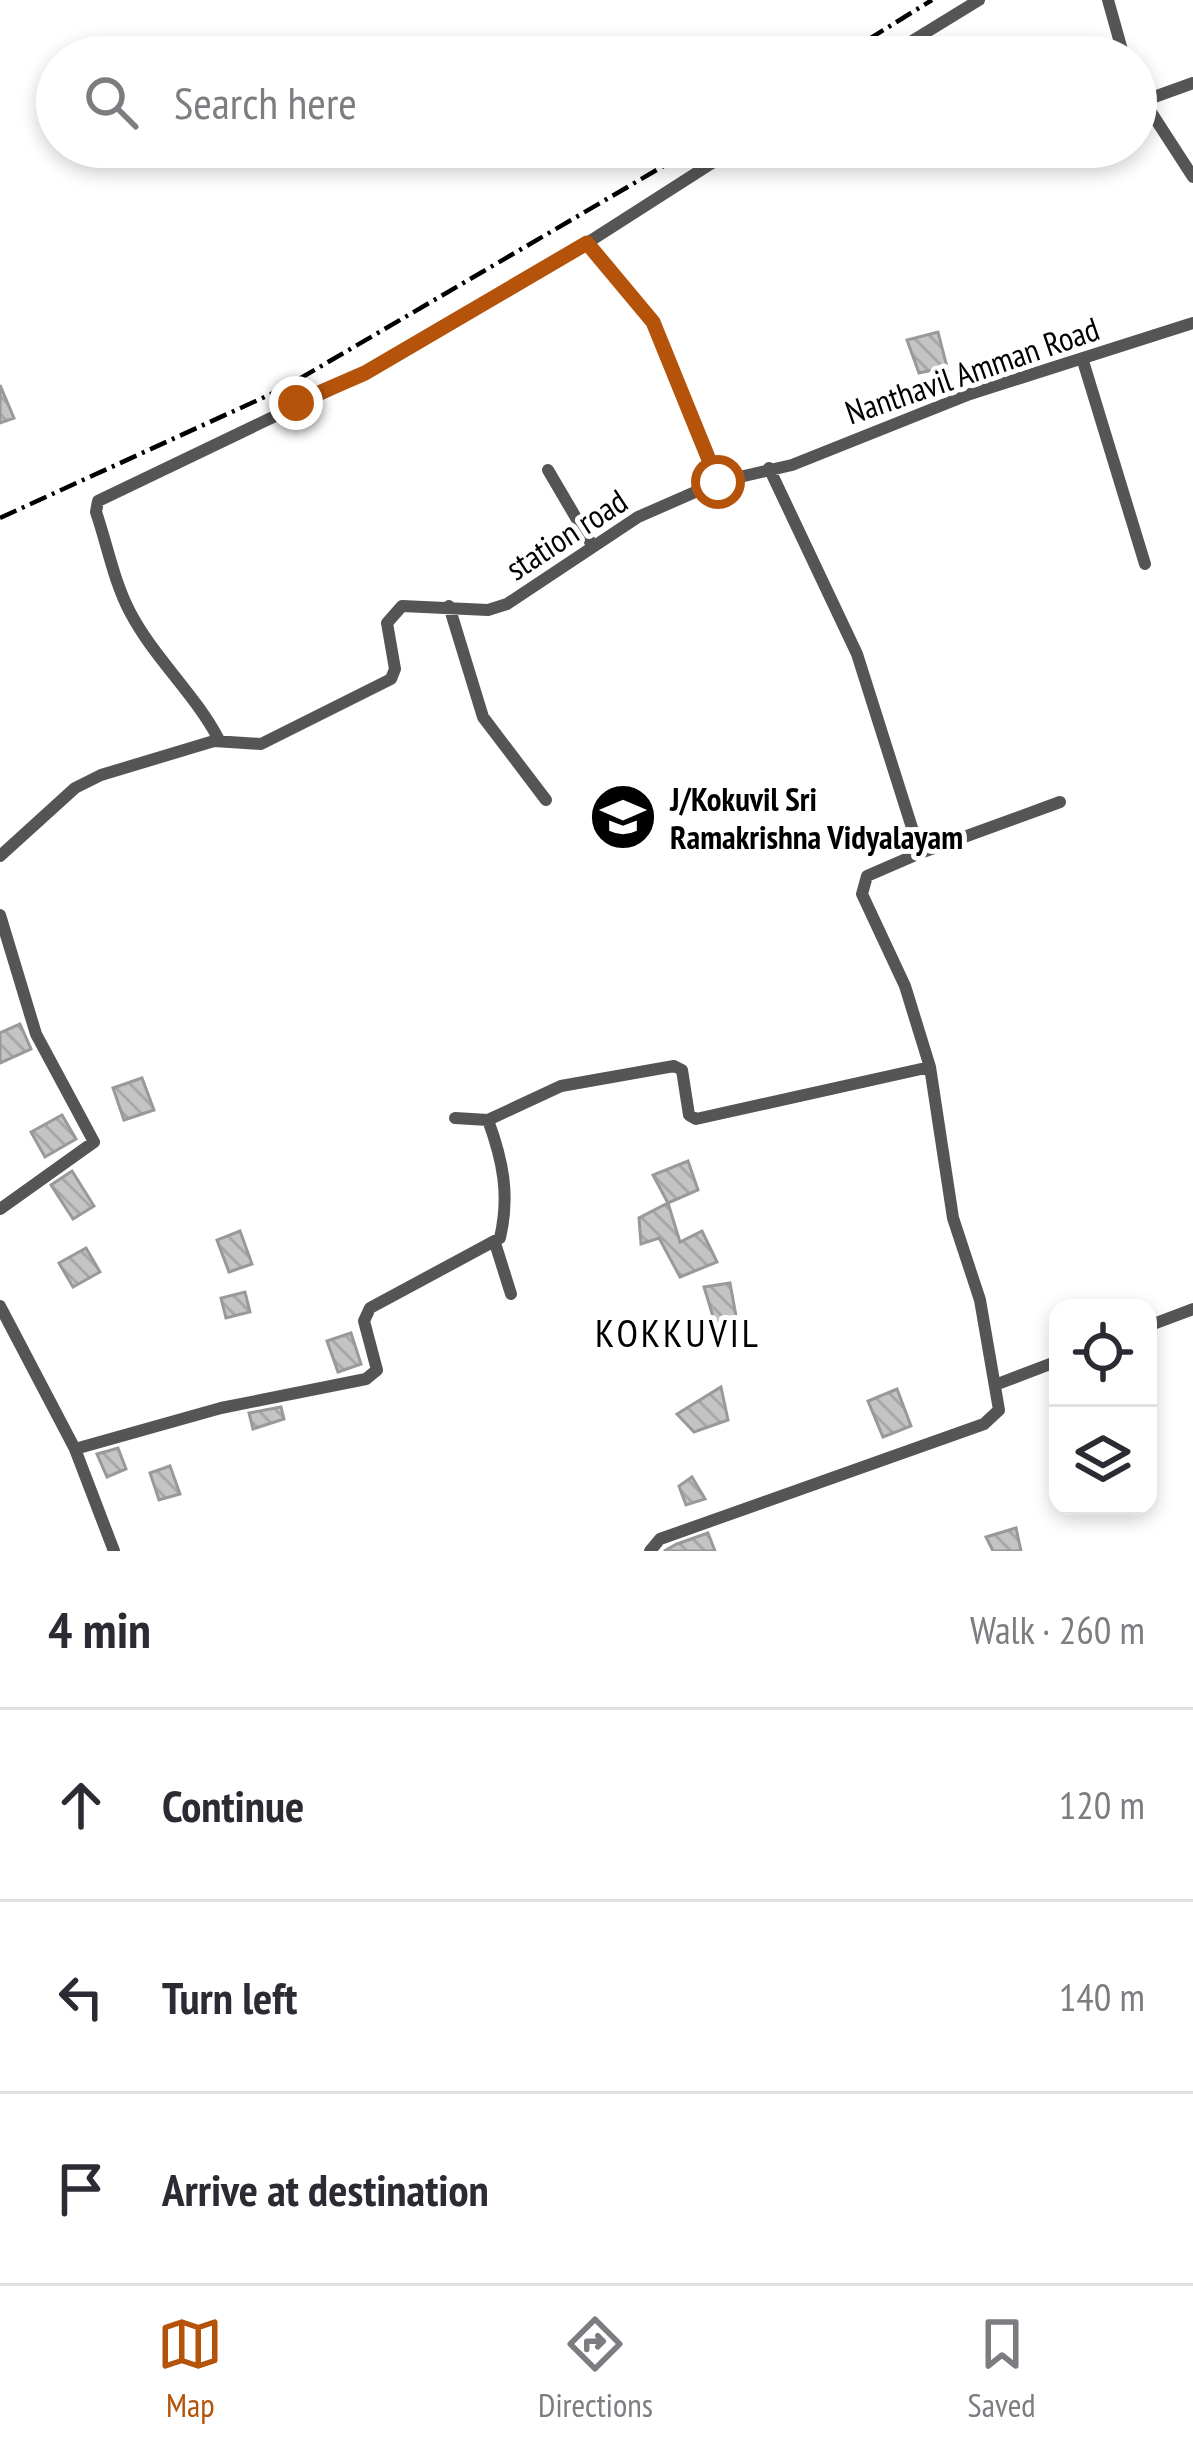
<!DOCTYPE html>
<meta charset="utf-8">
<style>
:root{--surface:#fff;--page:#f2f2f3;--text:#2b2b33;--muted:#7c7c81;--line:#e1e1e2;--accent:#b45309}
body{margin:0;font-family:"PT Sans Narrow",sans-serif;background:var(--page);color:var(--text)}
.controls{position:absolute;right:36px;bottom:36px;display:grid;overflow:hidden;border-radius:24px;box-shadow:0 6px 18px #0003}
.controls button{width:108px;height:108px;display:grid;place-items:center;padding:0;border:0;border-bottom:3px solid var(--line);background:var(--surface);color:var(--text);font:60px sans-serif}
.stop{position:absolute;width:36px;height:36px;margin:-27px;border:9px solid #b45309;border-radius:50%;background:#fff}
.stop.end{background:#b45309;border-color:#fff;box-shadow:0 3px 12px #0008}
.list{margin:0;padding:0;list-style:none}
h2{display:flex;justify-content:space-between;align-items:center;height:156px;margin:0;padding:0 48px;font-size:51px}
h2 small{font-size:39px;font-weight:400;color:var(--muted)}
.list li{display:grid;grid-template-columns:78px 1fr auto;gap:36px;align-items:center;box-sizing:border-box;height:192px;padding:0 48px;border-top:3px solid var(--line)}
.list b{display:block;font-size:45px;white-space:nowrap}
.list em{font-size:39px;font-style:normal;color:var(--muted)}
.icon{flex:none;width:66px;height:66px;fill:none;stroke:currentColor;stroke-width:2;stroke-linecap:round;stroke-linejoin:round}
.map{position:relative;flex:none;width:1193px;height:1551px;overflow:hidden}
.search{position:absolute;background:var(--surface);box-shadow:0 6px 18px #0003;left:36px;right:36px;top:36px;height:132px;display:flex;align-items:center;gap:30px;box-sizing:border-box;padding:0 42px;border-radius:66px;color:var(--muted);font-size:45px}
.sheet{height:732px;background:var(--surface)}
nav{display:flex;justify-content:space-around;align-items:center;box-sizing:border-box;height:168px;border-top:3px solid var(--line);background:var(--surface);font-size:33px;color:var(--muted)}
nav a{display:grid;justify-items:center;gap:6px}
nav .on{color:var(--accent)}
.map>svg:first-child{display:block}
.building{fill:url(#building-back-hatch);stroke:#999;stroke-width:3}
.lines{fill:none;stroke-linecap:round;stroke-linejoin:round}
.minor{stroke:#555;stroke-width:12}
.rail{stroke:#000;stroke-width:4.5;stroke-dasharray:18 6 3 6;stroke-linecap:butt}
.route{stroke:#b45309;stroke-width:15}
.labels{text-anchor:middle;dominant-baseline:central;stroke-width:10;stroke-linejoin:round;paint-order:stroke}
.street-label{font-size:33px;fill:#000;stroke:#fff}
.poi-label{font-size:33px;font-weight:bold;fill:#000;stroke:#fff;text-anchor:start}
.quarter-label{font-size:39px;letter-spacing:3px;fill:#000;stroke:#fff}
</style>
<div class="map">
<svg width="1193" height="1551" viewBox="0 0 1193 1551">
<defs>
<pattern id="building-back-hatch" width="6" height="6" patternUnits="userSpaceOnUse" patternTransform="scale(3)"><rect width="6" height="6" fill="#c4c4c4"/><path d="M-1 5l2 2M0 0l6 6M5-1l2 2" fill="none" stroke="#a7a7a7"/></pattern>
</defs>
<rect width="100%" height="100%" fill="#fff"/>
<path class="building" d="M938 332 947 367 919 373 907 340Z
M0 385 14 418 0 423Z
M20 1024 31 1049 0 1063V1033Z
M142 1078 154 1110 124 1120 113 1088Z
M62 1115 76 1139 45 1157 31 1132Z
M688 1161 698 1190 668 1203 653 1175Z
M72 1171 94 1206 73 1219 51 1185Z
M668 1203 680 1242 702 1231 717 1262 680 1277 659 1238 641 1244 639 1218Z
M240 1231 252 1264 229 1272 217 1240Z
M86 1248 100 1272 73 1287 59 1263Z
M730 1283 736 1316 715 1323 704 1287Z
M245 1292 250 1312 226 1318 221 1298Z
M351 1333 361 1364 338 1372 327 1341Z
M721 1387 728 1420 694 1432 677 1414Z
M897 1389 911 1426 883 1437 868 1401Z
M281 1407 284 1419 253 1429 249 1413Z
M118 1448 126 1469 107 1477 97 1454Z
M170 1466 180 1494 159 1500 150 1473Z
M692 1477 705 1499 686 1505 679 1486Z
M1016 1528 1021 1551H993L986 1537Z
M708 1533 715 1551H664L677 1544Z"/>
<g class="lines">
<path class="minor" d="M1108 0 1124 57
M886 57 979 0
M1136 89 1193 177
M1143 101 1193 83
M587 243 653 322 718 482
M1083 361 1145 564
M548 470 592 545
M449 606 483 717 546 800
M214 741 218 738C194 693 154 658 130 612 114 582 107 544 96 512L98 501 365 373 587 243 737 147
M920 853 1060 802
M0 856 75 788 101 775 214 741 261 744 391 679 395 669 387 623 402 606 488 610 507 604 638 517 718 482 792 465 970 394 1193 323
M0 915 36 1034 94 1142 0 1209
M455 1118 488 1120 561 1086 674 1066 682 1070 689 1115 696 1119 930 1067
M495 1243 511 1294
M0 1306 75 1449 221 1408 366 1379 377 1370 364 1321 370 1308 500 1238C510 1195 503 1161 488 1120
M1148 1326 1193 1309
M995 1385 1058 1361
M75 1449 114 1551
M650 1551 660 1539 984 1424 999 1410 980 1300 953 1218 930 1067 905 986 862 894 867 876 920 853 857 654 769 468"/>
<path class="rail" d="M840 57 932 0
M0 518 282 389 696 147"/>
</g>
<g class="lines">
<path class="route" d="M296 403 365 373 587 243 653 322 718 482"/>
</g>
<defs>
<symbol id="school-disc" viewBox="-11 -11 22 22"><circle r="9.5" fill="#000" stroke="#fff"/><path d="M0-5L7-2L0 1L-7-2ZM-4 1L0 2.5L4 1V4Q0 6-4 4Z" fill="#fff"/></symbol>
</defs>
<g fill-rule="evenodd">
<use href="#school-disc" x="585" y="779" width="76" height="76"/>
</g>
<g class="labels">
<g class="street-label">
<text transform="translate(972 370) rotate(-19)">Nanthavil Amman Road</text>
<text transform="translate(566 534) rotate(-33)">station road</text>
</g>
<g class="poi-label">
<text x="670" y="798">J/Kokuvil Sri<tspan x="670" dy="38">Ramakrishna Vidyalayam</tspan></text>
</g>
<g class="quarter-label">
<text x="678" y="1332">KOKKUVIL</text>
</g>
</g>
</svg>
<div class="controls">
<button><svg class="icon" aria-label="locate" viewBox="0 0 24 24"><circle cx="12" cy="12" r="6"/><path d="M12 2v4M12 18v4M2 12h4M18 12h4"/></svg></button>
<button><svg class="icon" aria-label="layers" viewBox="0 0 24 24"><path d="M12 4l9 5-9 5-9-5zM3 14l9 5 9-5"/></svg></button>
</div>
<div class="stop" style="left:718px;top:482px"></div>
<div class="stop end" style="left:296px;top:403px"></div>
<div class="search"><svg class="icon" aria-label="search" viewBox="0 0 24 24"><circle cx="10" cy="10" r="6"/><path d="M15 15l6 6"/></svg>Search here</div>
</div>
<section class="sheet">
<h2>4 min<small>Walk · 260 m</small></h2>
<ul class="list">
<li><svg class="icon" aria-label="ahead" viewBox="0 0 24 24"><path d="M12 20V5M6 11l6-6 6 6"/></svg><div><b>Continue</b></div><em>120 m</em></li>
<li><svg class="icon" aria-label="left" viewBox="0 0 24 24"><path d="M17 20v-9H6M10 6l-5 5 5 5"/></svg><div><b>Turn left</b></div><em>140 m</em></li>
<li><svg class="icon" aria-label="arrive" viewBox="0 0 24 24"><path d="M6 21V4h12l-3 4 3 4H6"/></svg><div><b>Arrive at destination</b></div></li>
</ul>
</section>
<nav>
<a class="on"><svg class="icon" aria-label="map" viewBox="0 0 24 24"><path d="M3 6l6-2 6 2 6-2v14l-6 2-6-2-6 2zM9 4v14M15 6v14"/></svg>Map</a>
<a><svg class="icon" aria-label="directions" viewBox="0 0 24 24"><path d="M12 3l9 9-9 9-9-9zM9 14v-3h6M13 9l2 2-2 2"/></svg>Directions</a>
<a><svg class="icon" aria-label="saved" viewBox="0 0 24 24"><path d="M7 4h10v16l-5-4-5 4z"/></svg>Saved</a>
</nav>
